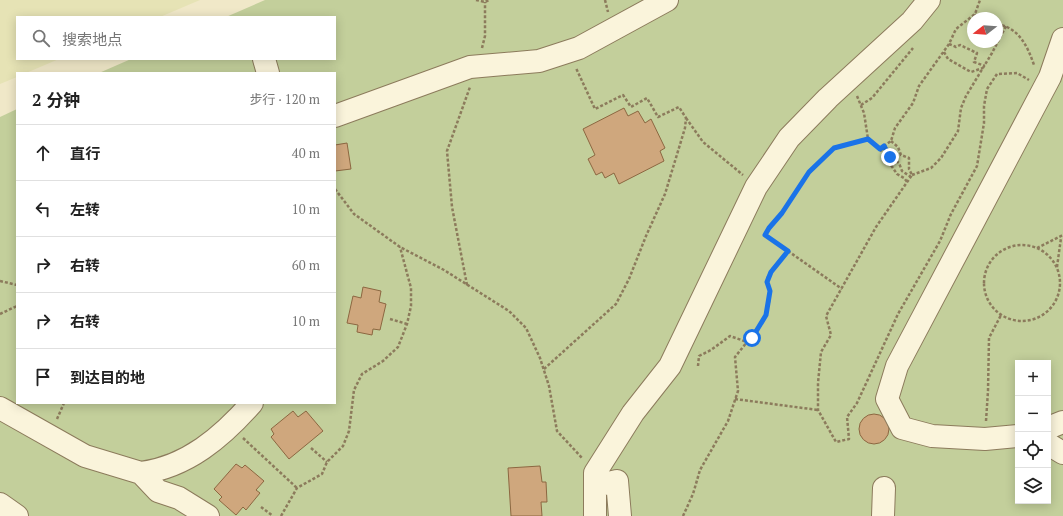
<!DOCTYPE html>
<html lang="zh">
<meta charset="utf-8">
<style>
:root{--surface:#fff;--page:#f6f6f6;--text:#222;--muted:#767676;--line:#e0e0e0}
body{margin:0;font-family:"PT Serif","Noto Sans SC",serif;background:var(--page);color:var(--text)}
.controls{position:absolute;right:12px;bottom:12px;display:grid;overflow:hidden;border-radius:0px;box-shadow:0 2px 10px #0003}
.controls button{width:36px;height:36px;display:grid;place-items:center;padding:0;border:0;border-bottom:1px solid var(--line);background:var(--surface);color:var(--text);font:20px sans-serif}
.compass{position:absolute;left:967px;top:12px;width:36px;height:36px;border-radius:50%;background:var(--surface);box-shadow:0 2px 10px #0003;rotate:253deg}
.stop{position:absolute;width:12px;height:12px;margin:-9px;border:3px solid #1a73e8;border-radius:50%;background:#fff}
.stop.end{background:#1a73e8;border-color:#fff;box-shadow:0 1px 4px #0008}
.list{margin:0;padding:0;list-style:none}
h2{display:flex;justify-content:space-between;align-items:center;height:52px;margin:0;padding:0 16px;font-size:17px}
h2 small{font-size:13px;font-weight:400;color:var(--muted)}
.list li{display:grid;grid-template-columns:26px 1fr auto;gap:12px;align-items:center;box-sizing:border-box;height:56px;padding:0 16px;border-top:1px solid var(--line)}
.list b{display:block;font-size:15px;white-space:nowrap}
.list em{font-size:13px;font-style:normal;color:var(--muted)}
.icon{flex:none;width:22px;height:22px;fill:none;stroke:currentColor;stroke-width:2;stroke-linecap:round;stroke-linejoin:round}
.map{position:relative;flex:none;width:1063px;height:516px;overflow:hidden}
.search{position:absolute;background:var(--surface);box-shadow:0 2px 10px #0003;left:16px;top:16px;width:320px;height:44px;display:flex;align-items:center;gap:10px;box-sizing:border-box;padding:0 14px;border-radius:0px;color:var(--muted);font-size:15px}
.panel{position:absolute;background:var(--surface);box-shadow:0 2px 10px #0003;left:16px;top:72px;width:320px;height:332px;border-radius:0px}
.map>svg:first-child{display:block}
.farmland{fill:#e6e3b5}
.green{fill:#c3cf9b;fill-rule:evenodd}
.building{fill:#cfa77d;stroke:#8c6741}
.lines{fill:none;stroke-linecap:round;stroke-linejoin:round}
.minor-casing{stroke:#8c7b5c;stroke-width:24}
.path{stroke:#8c7b5c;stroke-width:2.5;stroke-dasharray:3 2;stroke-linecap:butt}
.minor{stroke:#faf4db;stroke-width:22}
.route{stroke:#1a73e8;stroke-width:5}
</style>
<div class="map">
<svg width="1063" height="516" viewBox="0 0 1063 516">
<rect width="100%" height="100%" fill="#f0e8c8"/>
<path class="farmland" d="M0 0H200L160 17H17V59H59L26 73H17V77L0 84Z"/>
<path class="green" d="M265 0H1063V516H0V117L17 109V403H335V73H99L131 59H335V17H226ZM973 18H997V42H973ZM1018 363H1048V501H1018Z"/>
<path class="building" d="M624 108 628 116 638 111 645 123 651 119 665 148 660 151 664 161 619 184 614 173 605 178 602 172 596 175 588 159 595 155 583 129Z
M347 143 351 169 335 171V145Z
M363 287 381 291 379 302 386 304 380 330 373 329 372 335 357 332 358 325 347 323 353 296 361 298Z
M293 411 298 417 306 411 323 431 289 459 271 437 274 434 271 429Z
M859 429a15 15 0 1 1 30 0a15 15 0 1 1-30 0Z
M236 464 242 468 245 465 264 481 256 490 260 493 246 510 243 507 236 515 219 500 222 497 214 489Z
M540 466 542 482H546L547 502H541L542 516H511L508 468Z"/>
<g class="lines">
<defs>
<path id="minor" d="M264 59 268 73
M335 116 470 67 539 61 579 48 667 0
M0 408 85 456 141 473 158 491 179 498 208 516
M1048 428 1063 422
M1018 436 985 439 932 436 902 428 887 399 897 366 1050 77 1063 39
M1048 444 1063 453
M141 473C187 467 222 437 252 403
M595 486 617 481 620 516
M0 504 17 516
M595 516V473L633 413 670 366 756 187 789 138 828 98 912 21 929 0
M883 516 884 488"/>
</defs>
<use href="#minor" class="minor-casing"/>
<path class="path" d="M476 0 485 2 489 0
M605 0 608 12
M975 14 978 18
M997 24C1019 28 1027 45 1034 65
M949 44 956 47 960 45 977 53 974 62 985 66
M482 48 485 36V2
M944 52 948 59 971 72 983 68
M857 96 864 113 868 139 880 149 891 141 895 128 913 103 919 86 949 44 956 29 975 14 980 0
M861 105 872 98 913 48
M686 118 703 142 743 175
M891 141 898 147 901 155 909 158V169L912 175 876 227 826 316 831 335 821 352 818 383V410L836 442 849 439 847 417 857 403 898 314 940 241 951 214 977 166 984 123V106L987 89 997 74 1017 73 1029 80
M884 146 890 157 899 163 902 171 911 177
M880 149 897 174 904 178 908 183
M912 175 931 168 941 158 958 131 961 108 966 96 992 53 1006 26
M335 189 354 214 400 247 444 270 509 311 526 328 540 358 549 386 557 431 583 459
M984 283a38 38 0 1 1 76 0a38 38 0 1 1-76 0Z
M1037 248 1063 235
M788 251 842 289
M1057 267 1061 238
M0 281 17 285
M467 285 452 207 447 151 470 87
M0 314 17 306
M390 319 407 324
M698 366 699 356 711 350 730 336 747 342C760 332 770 309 770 292 770 288 767 285 767 282 767 271 782 259 788 251L765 235 769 228 782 213 809 173 834 148 868 139
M544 369 616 304 629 279 646 236 665 194 685 128 686 118 679 107 658 117 647 98 631 107 623 95 595 109 576 68
M735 399 818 410
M57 419 64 403
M986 421 988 391 989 338 1001 315
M243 438 297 488
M311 448 327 462
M261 507 273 516
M281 516 297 488 322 474 327 462 343 446 349 431 354 390 362 374 383 361 398 347 407 324 411 306V288L400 247
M683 516 693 494 700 470 728 421 738 391 735 357 747 342"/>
<use href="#minor" class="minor"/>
</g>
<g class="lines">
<path class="route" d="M752 338 766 315 770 291 767 282 771 272 788 251 765 235 769 228 782 213 809 172 834 148 868 139 880 149 884 146 890 157"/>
</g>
</svg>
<div class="controls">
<button>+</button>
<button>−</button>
<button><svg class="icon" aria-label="locate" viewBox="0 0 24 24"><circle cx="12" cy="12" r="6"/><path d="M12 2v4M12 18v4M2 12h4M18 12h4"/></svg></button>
<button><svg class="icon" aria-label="layers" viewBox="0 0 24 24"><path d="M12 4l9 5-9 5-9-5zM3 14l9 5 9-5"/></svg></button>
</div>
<svg class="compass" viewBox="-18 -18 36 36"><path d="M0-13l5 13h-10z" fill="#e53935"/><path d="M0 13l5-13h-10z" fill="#767676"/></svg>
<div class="stop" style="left:752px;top:338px"></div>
<div class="stop end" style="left:890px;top:157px"></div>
<div class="search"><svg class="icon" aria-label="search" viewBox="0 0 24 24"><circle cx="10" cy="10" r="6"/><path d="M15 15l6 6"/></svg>搜索地点</div>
<section class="panel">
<h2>2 分钟<small>步行 · 120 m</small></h2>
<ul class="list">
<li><svg class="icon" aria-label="ahead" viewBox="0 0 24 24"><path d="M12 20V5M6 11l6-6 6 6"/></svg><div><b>直行</b></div><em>40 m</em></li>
<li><svg class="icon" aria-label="left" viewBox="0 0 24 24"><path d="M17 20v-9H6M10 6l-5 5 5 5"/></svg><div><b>左转</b></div><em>10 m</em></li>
<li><svg class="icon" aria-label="right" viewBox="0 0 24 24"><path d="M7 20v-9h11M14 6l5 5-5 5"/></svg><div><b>右转</b></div><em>60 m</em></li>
<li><svg class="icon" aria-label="right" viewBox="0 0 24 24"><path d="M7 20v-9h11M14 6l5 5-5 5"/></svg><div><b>右转</b></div><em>10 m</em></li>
<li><svg class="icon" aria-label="arrive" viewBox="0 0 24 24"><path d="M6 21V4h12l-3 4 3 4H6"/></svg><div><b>到达目的地</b></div></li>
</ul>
</section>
</div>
